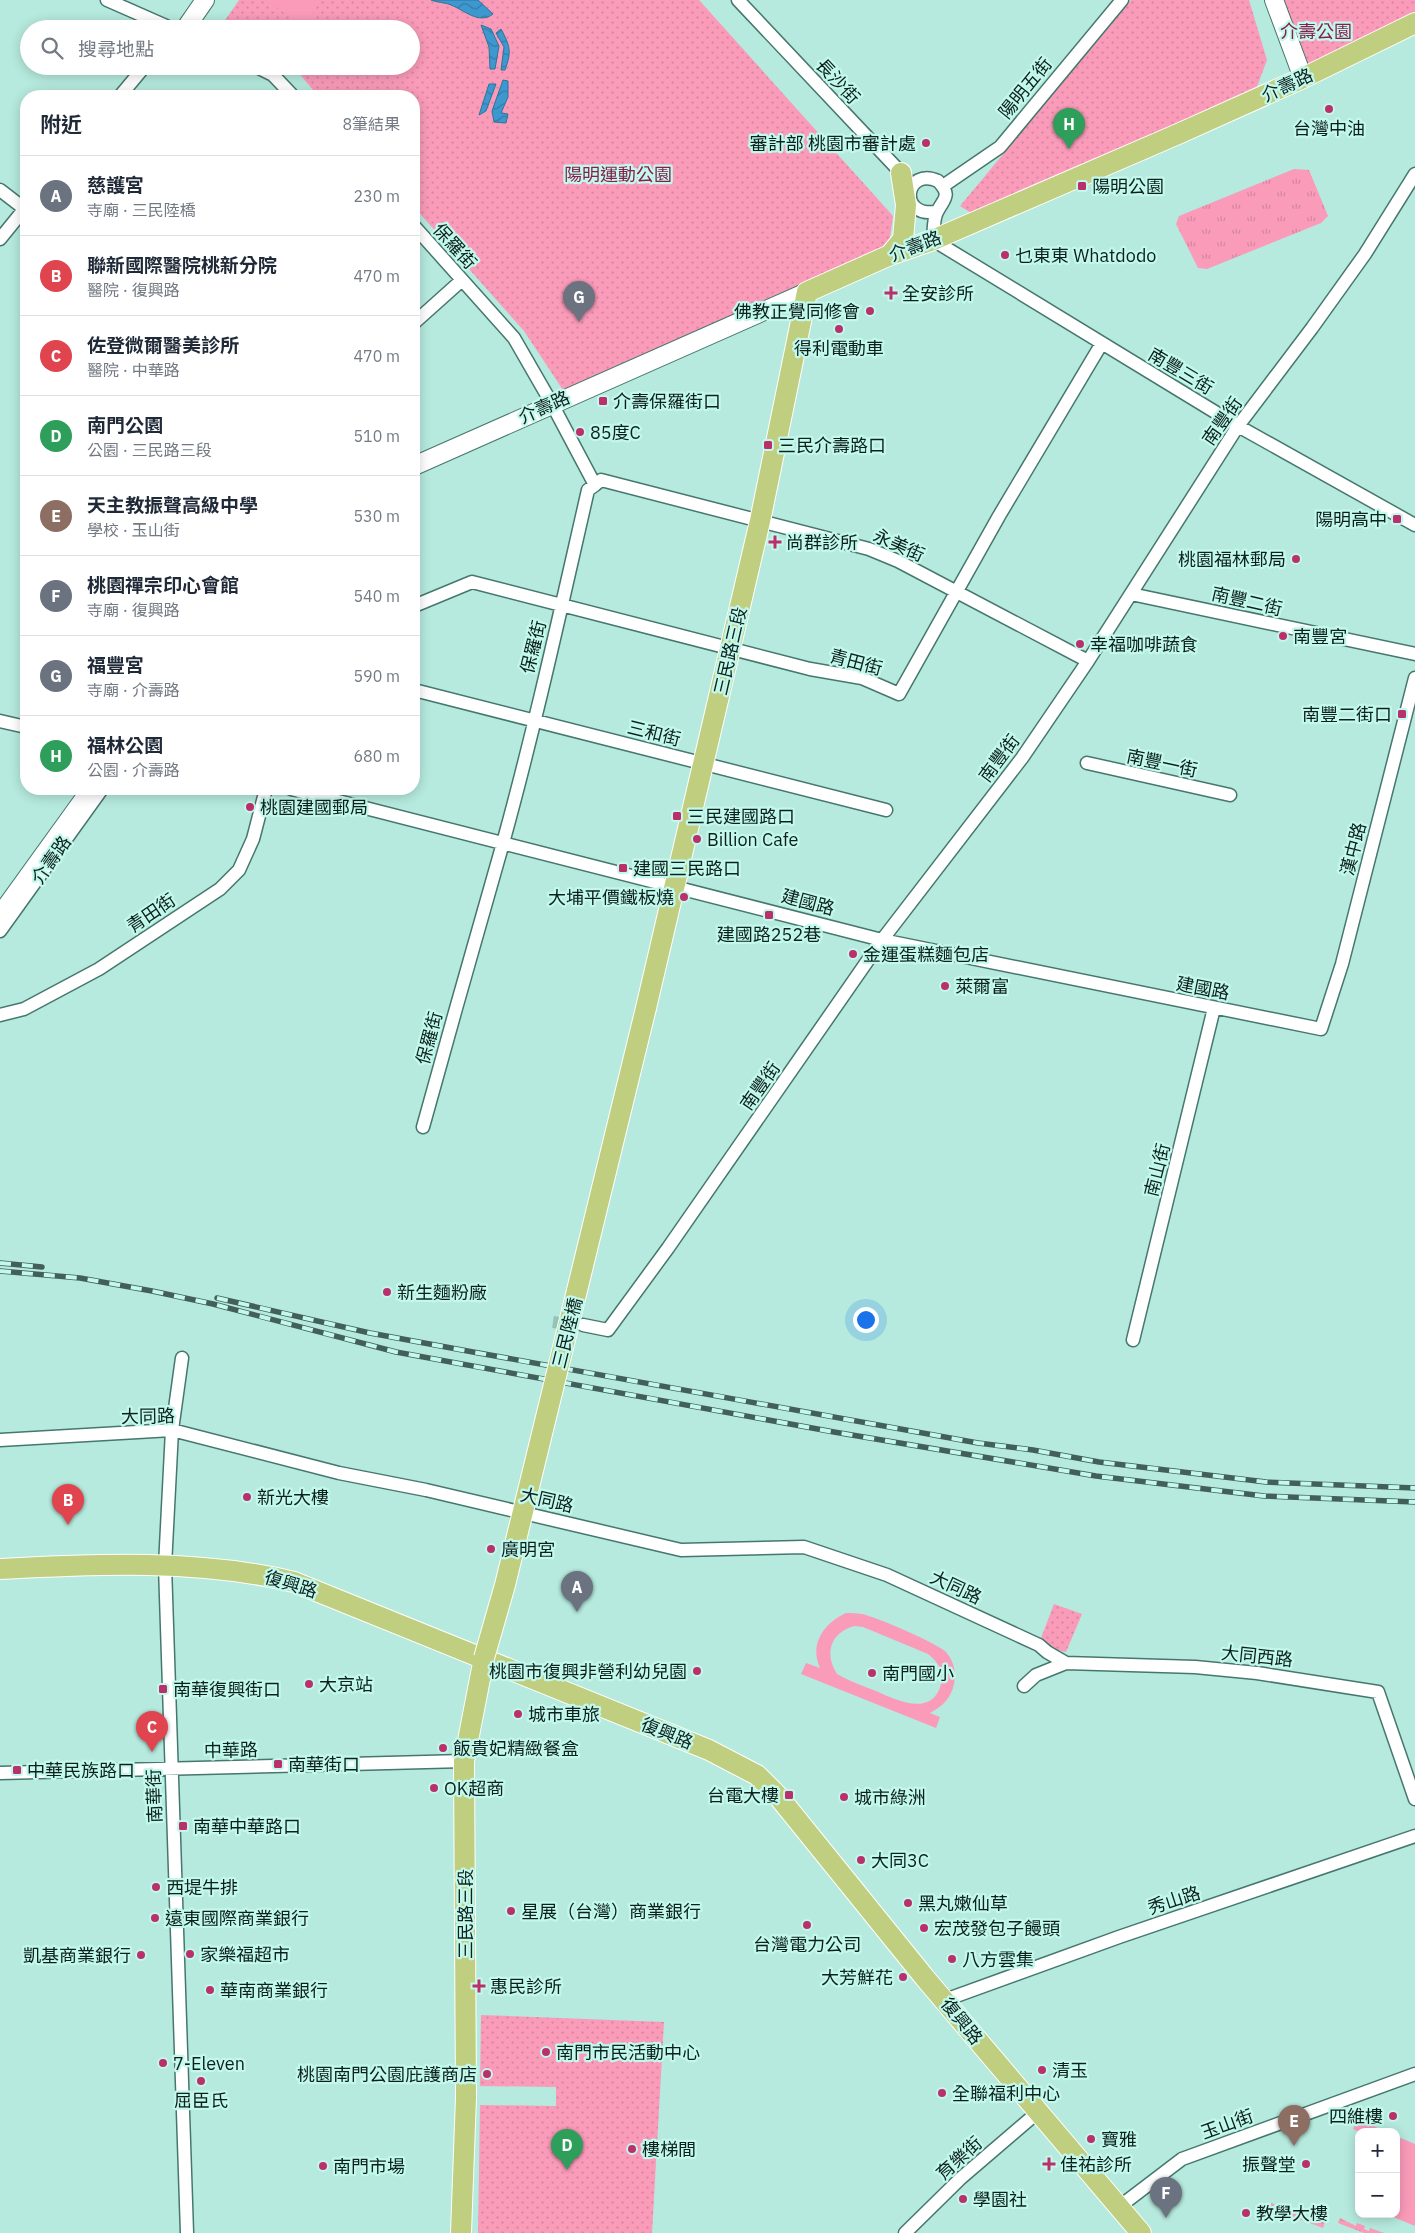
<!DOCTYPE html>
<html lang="zh-TW">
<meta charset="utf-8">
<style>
:root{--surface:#fff;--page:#f2f2f3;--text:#1f2937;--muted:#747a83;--line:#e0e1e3;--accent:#7c3aed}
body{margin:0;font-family:"IBM Plex Sans","Noto Sans TC",sans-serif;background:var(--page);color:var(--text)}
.controls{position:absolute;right:15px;bottom:15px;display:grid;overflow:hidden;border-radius:10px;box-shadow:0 2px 12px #0003}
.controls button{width:45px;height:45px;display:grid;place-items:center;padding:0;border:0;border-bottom:1px solid var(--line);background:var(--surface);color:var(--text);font:25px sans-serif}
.you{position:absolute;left:865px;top:1319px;width:18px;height:18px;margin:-12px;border:4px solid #fff;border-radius:50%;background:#1a73e8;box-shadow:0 0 0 8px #1a73e833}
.badge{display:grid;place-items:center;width:32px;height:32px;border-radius:50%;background:var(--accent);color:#fff;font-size:16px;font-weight:700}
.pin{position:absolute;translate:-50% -41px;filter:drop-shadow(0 1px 2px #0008)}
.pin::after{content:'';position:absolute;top:26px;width:18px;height:15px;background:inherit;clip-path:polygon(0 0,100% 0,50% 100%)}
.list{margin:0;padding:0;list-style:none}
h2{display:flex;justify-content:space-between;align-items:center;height:65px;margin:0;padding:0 20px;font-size:21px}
h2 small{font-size:16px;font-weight:400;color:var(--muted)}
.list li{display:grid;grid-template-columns:32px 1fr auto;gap:15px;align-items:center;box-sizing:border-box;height:80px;padding:0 20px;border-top:1px solid var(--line)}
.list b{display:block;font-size:19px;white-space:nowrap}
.list p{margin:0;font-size:16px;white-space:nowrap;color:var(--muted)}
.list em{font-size:16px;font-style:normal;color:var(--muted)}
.icon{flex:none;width:28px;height:28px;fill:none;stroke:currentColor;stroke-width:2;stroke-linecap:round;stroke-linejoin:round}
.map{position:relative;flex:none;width:1415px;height:2233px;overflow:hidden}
.search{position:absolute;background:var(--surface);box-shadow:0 2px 12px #0003;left:20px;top:20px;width:400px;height:55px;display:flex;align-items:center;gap:12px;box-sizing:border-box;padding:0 18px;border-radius:28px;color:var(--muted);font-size:19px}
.panel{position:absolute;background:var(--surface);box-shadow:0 2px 12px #0003;left:20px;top:90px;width:400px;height:705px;border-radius:20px}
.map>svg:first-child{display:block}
.grass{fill:url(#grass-tufts)}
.park{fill:url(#park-dots)}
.pitch{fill:#fa9bba;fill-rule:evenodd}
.water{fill:url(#water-waves);stroke:#2e7499}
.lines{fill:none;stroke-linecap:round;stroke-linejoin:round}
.street-tunnel{stroke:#94c2b7;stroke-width:12;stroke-dasharray:12 6;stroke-linecap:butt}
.street-casing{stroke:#46776d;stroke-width:15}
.secondary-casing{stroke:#46776d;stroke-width:20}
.primary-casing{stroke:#fff;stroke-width:22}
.street{stroke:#fff;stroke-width:12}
.secondary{stroke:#fff;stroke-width:18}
.primary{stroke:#c0ce7f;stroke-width:20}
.rail-casing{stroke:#426059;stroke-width:5.5}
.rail{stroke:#c3f8ec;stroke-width:4;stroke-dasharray:11;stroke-linecap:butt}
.primary-bridge-casing{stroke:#fff;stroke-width:22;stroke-linecap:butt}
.primary-bridge{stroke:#c0ce7f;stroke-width:20}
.poi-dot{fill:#ba306b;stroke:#c3f8ec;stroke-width:2}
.labels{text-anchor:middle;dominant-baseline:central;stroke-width:4.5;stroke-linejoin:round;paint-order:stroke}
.park-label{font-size:18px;fill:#871f4c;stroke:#c3f8ec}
.street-label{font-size:18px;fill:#0c201c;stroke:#c3f8ec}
.poi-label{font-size:18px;fill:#0c201c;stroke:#c3f8ec;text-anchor:start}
</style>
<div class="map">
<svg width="1415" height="2233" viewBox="0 0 1415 2233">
<defs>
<pattern id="grass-tufts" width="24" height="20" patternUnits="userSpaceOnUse" patternTransform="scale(1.25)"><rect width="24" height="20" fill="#fa9bba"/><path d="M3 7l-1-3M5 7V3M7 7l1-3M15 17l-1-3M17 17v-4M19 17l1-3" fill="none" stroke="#d5859f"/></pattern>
<pattern id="park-dots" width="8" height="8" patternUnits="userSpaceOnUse" patternTransform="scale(1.25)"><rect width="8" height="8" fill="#fa9bba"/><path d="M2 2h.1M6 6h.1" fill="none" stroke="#d5859f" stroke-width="1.8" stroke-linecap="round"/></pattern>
<pattern id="water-waves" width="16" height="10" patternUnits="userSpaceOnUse" patternTransform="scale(1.25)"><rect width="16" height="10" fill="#3c98cf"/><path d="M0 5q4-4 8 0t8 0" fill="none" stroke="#317ca7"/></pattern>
</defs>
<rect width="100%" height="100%" fill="#b6eade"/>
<path class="grass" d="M1294 169 1309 170 1328 216 1321 223 1207 269 1198 268 1176 224 1179 216Z
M1340 2218 1356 2226 1357 2223 1365 2226 1364 2229 1369 2231 1370 2228 1384 2233H1364L1338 2223Z"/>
<path class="park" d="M239 0H699L893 216 889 245 563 390 524 331 414 207V96H318L293 66H411V29H219Z
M1131 0H1249L1267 60 1255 92 979 218 960 206Z
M1275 0H1415V17L1298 74Z
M1054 1604 1082 1614 1066 1652 1049 1648 1041 1638Z
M481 2015 664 2022 652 2233H478L480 2105 556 2106V2087L480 2086Z
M1271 2203 1325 2222 1323 2228 1270 2208Z"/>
<path class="pitch" d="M265 0H321L305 26Z
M846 1613C851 1613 857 1613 862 1614 876 1617 937 1643 946 1652 954 1661 956 1672 954 1684 951 1698 943 1706 930 1713L940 1717 936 1728 801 1674 806 1663 820 1668C809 1644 824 1623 846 1613ZM854 1626 863 1627 928 1654C938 1662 944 1671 941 1684 932 1718 896 1700 876 1691 863 1686 849 1681 837 1674 824 1654 830 1633 854 1626Z
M1357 2119 1387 2132H1359L1353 2129Z
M1396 2136 1415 2144V2226L1386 2214H1396Z"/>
<path class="water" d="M431 0H478L493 14C479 25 464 10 451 5 445 2 438 3 431 0Z
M481 25 491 29 499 46 495 69H490L489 47Z
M501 29C510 46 512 51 505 70H501L504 47 496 33Z
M503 80 508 81V97L501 113 508 114 506 123 494 122 492 111Z
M489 84H496L486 111 479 115Z"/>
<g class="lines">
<path class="street-tunnel" d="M553 1322 575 1325"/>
<defs>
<path id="street" d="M107 0 173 29
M738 0 906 178
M255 66 273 75 293 96
M120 96 145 66
M943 186 1000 147 1122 0
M0 190 26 210
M936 212C896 217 906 166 938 181 952 196 944 198 937 212 933 219 934 232 933 240L1238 426 1415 525
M414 226 514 338 552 404 595 485 588 490C561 608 535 727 503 843 476 938 449 1032 423 1127
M0 239 26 207
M414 323 462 280
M595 485 601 480 869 549 898 561 1088 661
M1131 594 1415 654
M414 606 472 582 810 669 862 678 899 694 999 516 1102 343
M414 690 886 810
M0 721 26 727
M1087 763 1230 795
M291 789 882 940 1321 1029 1342 964 1415 678
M0 931 102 789
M0 1015 24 1009 99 969 220 889 239 870 253 839 266 789
M583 1325 608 1330 668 1248 882 940 1022 758 1088 661 1238 426 1312 328 1365 254 1415 174
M1133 1340 1214 1008
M182 1358 172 1430 165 1566 187 2233
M0 1440 172 1430 339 1473 426 1490 681 1550 804 1547 887 1575 1039 1645 1047 1652 1066 1663
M1024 1686 1036 1675 1066 1663 1195 1667 1257 1673 1378 1692 1415 1799
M0 1773 464 1761
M945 2000 1119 1937 1415 1836
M1119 2207 1182 2159 1415 2074
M905 2233 961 2178 1038 2112"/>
<path id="secondary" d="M1274 0 1303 78
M185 29 205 0
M414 466 807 292
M0 915 91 789"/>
<path id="primary" d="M890 255 903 239 906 205 901 173
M646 1008 760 521 807 292 890 255 933 240 1178 134 1303 78 1415 23
M0 1569C97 1564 199 1559 294 1582L709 1750 757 1775 778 1796 925 1978 1141 2233
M461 2233 466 2097 464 1761 484 1658"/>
</defs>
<use href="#street" class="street-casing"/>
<use href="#secondary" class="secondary-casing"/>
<use href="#primary" class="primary-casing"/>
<use href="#street" class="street"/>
<use href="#secondary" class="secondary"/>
<use href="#primary" class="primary"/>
<defs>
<path id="rail" d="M0 1263 42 1267
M0 1271 80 1278 152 1291 213 1304 396 1352 834 1432 1096 1476 1264 1496 1415 1502
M217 1298 370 1333 473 1352 978 1443 1033 1450 1099 1462 1266 1482 1415 1488"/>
</defs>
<use href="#rail" class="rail-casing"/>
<use href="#rail" class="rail"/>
<defs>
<path id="primary-bridge" d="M484 1658 505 1585 646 1008"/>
</defs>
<use href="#primary-bridge" class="primary-bridge-casing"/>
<use href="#primary-bridge" class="primary-bridge"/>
</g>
<g class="poi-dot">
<circle cx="1329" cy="109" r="5"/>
<circle cx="926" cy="143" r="5"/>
<rect x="1077" y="181" width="10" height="10" rx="2.5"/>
<circle cx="1005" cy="255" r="5"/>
<path d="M888.5 285.5h5v5h5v5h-5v5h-5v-5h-5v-5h5z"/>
<circle cx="870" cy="311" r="5"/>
<circle cx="839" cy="329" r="5"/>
<rect x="598" y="396" width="10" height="10" rx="2.5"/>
<circle cx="580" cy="432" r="5"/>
<rect x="763" y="440" width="10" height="10" rx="2.5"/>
<rect x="1392" y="514" width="10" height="10" rx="2.5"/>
<path d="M772.5 534.5h5v5h5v5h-5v5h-5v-5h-5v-5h5z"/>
<circle cx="1296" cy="559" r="5"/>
<circle cx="1283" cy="636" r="5"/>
<circle cx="1080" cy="644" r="5"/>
<rect x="1397" y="709" width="10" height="10" rx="2.5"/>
<circle cx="250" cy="807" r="5"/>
<rect x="672" y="811" width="10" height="10" rx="2.5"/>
<circle cx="697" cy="839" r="5"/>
<rect x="618" y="863" width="10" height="10" rx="2.5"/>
<circle cx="684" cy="897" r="5"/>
<rect x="764" y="910" width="10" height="10" rx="2.5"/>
<circle cx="853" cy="954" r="5"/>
<circle cx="945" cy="986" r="5"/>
<circle cx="387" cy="1292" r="5"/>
<circle cx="247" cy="1497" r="5"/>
<circle cx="491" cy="1549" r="5"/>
<circle cx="697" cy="1671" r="5"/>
<circle cx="872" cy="1673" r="5"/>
<circle cx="309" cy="1684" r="5"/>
<rect x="158" y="1684" width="10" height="10" rx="2.5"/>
<circle cx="518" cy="1714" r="5"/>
<circle cx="443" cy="1748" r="5"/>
<rect x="273" y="1759" width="10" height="10" rx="2.5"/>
<rect x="12" y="1765" width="10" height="10" rx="2.5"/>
<circle cx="434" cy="1788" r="5"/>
<rect x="784" y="1790" width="10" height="10" rx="2.5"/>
<circle cx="844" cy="1797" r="5"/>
<rect x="178" y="1821" width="10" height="10" rx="2.5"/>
<circle cx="861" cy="1860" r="5"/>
<circle cx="156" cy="1887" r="5"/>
<circle cx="908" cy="1903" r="5"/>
<circle cx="511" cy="1911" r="5"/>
<circle cx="155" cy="1918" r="5"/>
<circle cx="807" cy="1925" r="5"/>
<circle cx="924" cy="1928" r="5"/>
<circle cx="190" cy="1954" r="5"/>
<circle cx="141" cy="1955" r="5"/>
<circle cx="952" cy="1959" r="5"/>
<circle cx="903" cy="1977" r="5"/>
<path d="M476.5 1978.5h5v5h5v5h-5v5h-5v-5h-5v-5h5z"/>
<circle cx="210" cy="1990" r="5"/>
<circle cx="546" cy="2052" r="5"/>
<circle cx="163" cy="2063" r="5"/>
<circle cx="1042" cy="2070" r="5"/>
<circle cx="487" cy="2074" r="5"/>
<circle cx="201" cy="2081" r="5"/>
<circle cx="942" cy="2093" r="5"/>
<circle cx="1393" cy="2116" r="5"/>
<circle cx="1091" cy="2139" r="5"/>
<circle cx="632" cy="2149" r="5"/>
<path d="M1046.5 2156.5h5v5h5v5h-5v5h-5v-5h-5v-5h5z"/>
<circle cx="1306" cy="2164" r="5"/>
<circle cx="323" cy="2166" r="5"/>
<circle cx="963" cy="2199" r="5"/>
<circle cx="1246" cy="2213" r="5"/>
</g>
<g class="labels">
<g class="park-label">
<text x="1316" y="31">介壽公園</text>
<text x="618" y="174">陽明運動公園</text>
</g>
<g class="street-label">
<text transform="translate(838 81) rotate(47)">長沙街</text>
<text transform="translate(1287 85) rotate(-25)">介壽路</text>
<text transform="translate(1025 88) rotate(-51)">陽明五街</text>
<text transform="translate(455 246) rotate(48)">保羅街</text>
<text transform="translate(915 246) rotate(-21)">介壽路</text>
<text transform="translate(1181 371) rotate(31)">南豐三街</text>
<text transform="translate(544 407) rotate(-24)">介壽路</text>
<text transform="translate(1222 421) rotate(-55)">南豐街</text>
<text transform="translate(899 545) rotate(24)">永美街</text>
<text transform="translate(1247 601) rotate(13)">南豐二街</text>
<text transform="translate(533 647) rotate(-76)">保羅街</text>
<text transform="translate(730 651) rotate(-77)">三民路三段</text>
<text transform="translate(856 662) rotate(15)">青田街</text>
<text transform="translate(654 733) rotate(14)">三和街</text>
<text transform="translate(999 758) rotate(-53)">南豐街</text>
<text transform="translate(1162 763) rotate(12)">南豐一街</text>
<text transform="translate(1353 849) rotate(-76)">漢中路</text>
<text transform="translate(51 860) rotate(-55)">介壽路</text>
<text transform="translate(808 902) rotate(15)">建國路</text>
<text transform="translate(151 913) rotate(-34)">青田街</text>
<text transform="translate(1203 988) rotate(11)">建國路</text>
<text transform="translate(429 1038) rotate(-75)">保羅街</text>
<text transform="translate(760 1086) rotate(-55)">南豐街</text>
<text transform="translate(1157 1170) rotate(-76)">南山街</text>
<text transform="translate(567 1333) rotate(-76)">三民陸橋</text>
<text transform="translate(148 1416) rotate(-1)">大同路</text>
<text transform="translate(547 1500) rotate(13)">大同路</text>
<text transform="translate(291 1584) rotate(17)">復興路</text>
<text transform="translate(956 1587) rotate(25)">大同路</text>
<text transform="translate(1257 1656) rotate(6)">大同西路</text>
<text transform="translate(667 1733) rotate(22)">復興路</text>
<text transform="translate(231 1750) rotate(-1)">中華路</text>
<text transform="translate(154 1796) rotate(-92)">南華街</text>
<text transform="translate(1174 1900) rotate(-18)">秀山路</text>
<text transform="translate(465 1914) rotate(-90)">三民路三段</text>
<text transform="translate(962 2021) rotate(51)">復興路</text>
<text transform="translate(1227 2124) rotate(-20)">玉山街</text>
<text transform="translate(959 2158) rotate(-42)">育樂街</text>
</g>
<g class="poi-label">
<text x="1329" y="128" text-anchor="middle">台灣中油</text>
<text x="916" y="143" text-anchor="end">審計部 桃園市審計處</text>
<text x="1092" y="186">陽明公園</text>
<text x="1015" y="255">乜東東 Whatdodo</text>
<text x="902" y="293">全安診所</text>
<text x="860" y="311" text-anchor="end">佛教正覺同修會</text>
<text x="839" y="348" text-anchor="middle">得利電動車</text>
<text x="613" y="401">介壽保羅街口</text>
<text x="590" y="432">85度C</text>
<text x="778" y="445">三民介壽路口</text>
<text x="1387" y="519" text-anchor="end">陽明高中</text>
<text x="786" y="542">尚群診所</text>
<text x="1286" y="559" text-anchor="end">桃園福林郵局</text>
<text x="1293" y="636">南豐宮</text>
<text x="1090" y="644">幸福咖啡蔬食</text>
<text x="1392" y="714" text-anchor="end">南豐二街口</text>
<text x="260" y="807">桃園建國郵局</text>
<text x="687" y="816">三民建國路口</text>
<text x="707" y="839">Billion Cafe</text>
<text x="633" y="868">建國三民路口</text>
<text x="674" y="897" text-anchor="end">大埔平價鐵板燒</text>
<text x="769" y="934" text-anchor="middle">建國路252巷</text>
<text x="863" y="954">金運蛋糕麵包店</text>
<text x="955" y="986">萊爾富</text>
<text x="397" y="1292">新生麵粉廠</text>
<text x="257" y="1497">新光大樓</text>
<text x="501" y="1549">廣明宮</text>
<text x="687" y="1671" text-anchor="end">桃園市復興非營利幼兒園</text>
<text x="882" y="1673">南門國小</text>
<text x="319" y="1684">大京站</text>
<text x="173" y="1689">南華復興街口</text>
<text x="528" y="1714">城市車旅</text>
<text x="453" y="1748">飯貴妃精緻餐盒</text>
<text x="288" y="1764">南華街口</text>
<text x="27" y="1770">中華民族路口</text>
<text x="444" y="1788">OK超商</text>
<text x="779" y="1795" text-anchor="end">台電大樓</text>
<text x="854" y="1797">城市綠洲</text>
<text x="193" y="1826">南華中華路口</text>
<text x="871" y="1860">大同3C</text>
<text x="166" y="1887">西堤牛排</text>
<text x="918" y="1903">黑丸嫩仙草</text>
<text x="521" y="1911">星展（台灣）商業銀行</text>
<text x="165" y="1918">遠東國際商業銀行</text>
<text x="934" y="1928">宏茂發包子饅頭</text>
<text x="807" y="1944" text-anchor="middle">台灣電力公司</text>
<text x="200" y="1954">家樂福超市</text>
<text x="131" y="1955" text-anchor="end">凱基商業銀行</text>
<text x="962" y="1959">八方雲集</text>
<text x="893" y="1977" text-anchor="end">大芳鮮花</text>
<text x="490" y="1986">惠民診所</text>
<text x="220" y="1990">華南商業銀行</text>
<text x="556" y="2052">南門市民活動中心</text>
<text x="173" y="2063">7-Eleven</text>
<text x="1052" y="2070">清玉</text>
<text x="477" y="2074" text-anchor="end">桃園南門公園庇護商店</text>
<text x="952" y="2093">全聯福利中心</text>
<text x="201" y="2100" text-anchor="middle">屈臣氏</text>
<text x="1383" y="2116" text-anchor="end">四維樓</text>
<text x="1101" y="2139">寶雅</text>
<text x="642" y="2149">樓梯間</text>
<text x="1060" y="2164">佳祐診所</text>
<text x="1296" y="2164" text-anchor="end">振聲堂</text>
<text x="333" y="2166">南門市場</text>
<text x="973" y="2199">學園社</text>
<text x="1256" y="2213">教學大樓</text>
</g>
</g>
</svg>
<div class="controls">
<button>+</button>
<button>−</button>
</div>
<div class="you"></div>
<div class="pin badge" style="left:577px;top:1612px;background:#6b7280">A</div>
<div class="pin badge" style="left:68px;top:1525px;background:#e0444e">B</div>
<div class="pin badge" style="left:152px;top:1752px;background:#e0444e">C</div>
<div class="pin badge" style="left:567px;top:2170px;background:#2e9e5b">D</div>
<div class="pin badge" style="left:1294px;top:2146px;background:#8d6e63">E</div>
<div class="pin badge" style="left:1166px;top:2218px;background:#6b7280">F</div>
<div class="pin badge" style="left:579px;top:322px;background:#6b7280">G</div>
<div class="pin badge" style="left:1069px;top:149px;background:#2e9e5b">H</div>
<div class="search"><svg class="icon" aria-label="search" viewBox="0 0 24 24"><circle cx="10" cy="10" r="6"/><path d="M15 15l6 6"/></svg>搜尋地點</div>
<section class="panel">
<h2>附近<small>8筆結果</small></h2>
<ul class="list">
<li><span class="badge" style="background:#6b7280">A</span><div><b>慈護宮</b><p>寺廟 · 三民陸橋</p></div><em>230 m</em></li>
<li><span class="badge" style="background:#e0444e">B</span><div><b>聯新國際醫院桃新分院</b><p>醫院 · 復興路</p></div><em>470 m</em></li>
<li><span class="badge" style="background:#e0444e">C</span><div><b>佐登微爾醫美診所</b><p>醫院 · 中華路</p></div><em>470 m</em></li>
<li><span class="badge" style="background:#2e9e5b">D</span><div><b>南門公園</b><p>公園 · 三民路三段</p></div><em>510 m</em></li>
<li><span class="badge" style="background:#8d6e63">E</span><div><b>天主教振聲高級中學</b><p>學校 · 玉山街</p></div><em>530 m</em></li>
<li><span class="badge" style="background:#6b7280">F</span><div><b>桃園禪宗印心會館</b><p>寺廟 · 復興路</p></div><em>540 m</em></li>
<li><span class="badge" style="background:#6b7280">G</span><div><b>福豐宮</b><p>寺廟 · 介壽路</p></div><em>590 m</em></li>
<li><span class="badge" style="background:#2e9e5b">H</span><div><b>福林公園</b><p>公園 · 介壽路</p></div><em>680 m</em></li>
</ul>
</section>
</div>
